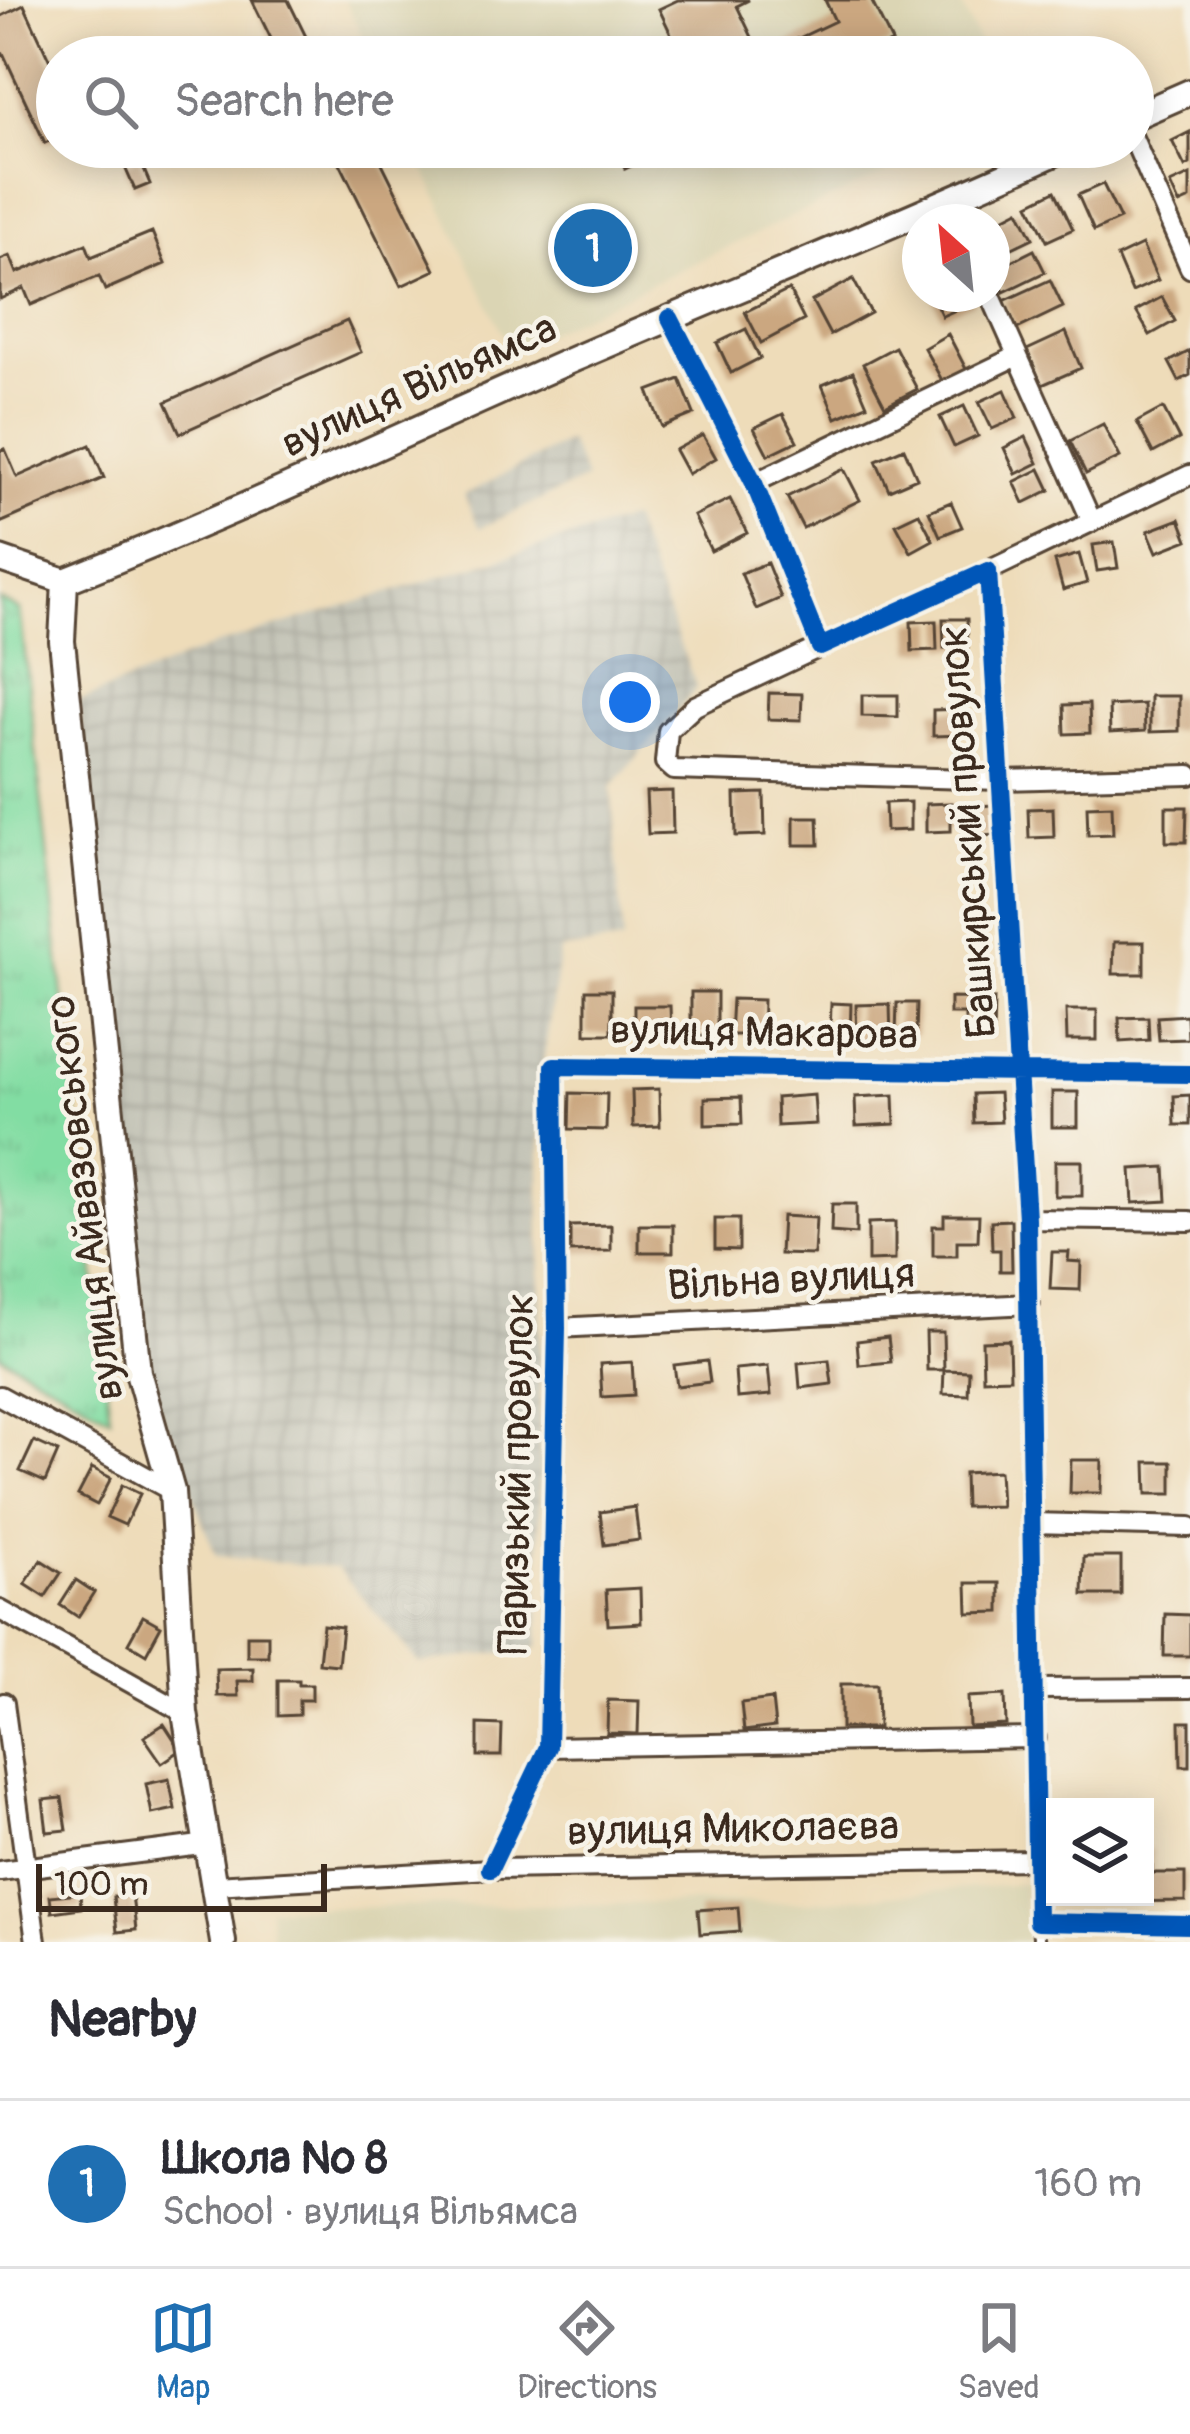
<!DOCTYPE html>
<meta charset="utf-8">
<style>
:root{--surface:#fff;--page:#f2f2f3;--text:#2b2b33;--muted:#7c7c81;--line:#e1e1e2;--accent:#1f6fb2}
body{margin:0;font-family:Pangolin,sans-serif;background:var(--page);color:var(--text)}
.controls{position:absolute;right:36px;bottom:36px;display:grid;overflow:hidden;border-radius:0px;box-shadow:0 6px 30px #0003}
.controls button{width:108px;height:108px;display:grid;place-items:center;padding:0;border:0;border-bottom:3px solid var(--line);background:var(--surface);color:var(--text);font:60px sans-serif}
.compass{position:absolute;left:902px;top:204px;width:108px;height:108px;border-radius:50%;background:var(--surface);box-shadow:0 6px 30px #0003;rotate:333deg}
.scale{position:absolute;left:36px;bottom:30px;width:291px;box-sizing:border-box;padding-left:12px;border:6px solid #3b2a1e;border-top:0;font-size:33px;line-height:42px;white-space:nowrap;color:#3b2a1e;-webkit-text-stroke:9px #f7f3e8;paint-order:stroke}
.you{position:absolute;left:630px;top:702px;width:42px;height:42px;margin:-30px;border:9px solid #fff;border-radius:50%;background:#1a73e8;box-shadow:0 0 0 18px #1a73e833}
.badge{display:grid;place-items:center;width:78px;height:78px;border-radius:50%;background:var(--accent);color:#fff;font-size:39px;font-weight:700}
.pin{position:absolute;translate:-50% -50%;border:6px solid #fff;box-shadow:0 3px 12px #0006}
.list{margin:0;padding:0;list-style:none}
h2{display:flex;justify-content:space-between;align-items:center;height:156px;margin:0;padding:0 48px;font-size:51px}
h2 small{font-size:39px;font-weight:400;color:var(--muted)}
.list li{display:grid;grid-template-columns:78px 1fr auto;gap:36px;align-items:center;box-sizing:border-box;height:168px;padding:0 48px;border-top:3px solid var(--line)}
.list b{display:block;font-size:45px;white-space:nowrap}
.list p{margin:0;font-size:39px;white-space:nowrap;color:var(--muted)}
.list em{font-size:39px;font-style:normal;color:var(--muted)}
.icon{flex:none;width:66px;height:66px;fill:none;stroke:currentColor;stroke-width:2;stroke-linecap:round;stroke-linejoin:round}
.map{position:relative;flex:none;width:1190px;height:1942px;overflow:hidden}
.search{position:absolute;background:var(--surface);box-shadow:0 6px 30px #0003;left:36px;right:36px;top:36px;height:132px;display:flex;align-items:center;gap:30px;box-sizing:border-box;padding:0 42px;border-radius:66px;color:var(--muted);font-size:45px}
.sheet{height:324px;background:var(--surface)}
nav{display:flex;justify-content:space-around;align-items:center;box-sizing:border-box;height:168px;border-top:3px solid var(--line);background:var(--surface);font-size:33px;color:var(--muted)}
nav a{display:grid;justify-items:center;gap:6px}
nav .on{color:var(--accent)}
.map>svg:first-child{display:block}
.built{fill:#dbd5b4}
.industrial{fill:url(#industrial-grid)}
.grass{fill:url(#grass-tufts);stroke:#5e8460;stroke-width:3}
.building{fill:#cba780}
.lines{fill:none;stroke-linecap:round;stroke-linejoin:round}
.service-casing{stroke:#564535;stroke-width:15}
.minor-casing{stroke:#564535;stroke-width:24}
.tertiary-casing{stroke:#564535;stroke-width:30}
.service{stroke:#fff;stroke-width:9}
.minor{stroke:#fff;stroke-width:18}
.tertiary{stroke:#fff;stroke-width:24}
.cycleway-casing{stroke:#f7f3e8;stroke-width:26}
.cycleway{stroke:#0057b8;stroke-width:18}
.labels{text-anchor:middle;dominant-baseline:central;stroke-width:9;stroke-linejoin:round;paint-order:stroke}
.street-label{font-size:42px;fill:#3b2a1e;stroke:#f7f3e8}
</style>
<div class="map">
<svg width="1190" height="1942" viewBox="0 0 1190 1942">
<defs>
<pattern id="industrial-grid" width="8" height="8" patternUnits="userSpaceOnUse" patternTransform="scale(3)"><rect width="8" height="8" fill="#c5c5b8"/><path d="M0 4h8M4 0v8" fill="none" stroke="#aaa99e"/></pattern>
<pattern id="grass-tufts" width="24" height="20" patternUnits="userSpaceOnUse" patternTransform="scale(3)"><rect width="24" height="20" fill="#82dda3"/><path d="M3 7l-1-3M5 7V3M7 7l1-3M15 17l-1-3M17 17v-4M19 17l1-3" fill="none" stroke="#71be8c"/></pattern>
</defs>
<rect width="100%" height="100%" fill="#f7f3e8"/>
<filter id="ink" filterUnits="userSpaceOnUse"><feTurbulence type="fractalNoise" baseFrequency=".00833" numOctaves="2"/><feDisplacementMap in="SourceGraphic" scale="24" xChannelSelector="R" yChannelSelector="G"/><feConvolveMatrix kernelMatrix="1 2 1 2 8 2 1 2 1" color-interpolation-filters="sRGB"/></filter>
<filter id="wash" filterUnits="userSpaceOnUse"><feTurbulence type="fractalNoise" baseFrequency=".004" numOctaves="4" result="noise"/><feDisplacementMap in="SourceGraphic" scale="48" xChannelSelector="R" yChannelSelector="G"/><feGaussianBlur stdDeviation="2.7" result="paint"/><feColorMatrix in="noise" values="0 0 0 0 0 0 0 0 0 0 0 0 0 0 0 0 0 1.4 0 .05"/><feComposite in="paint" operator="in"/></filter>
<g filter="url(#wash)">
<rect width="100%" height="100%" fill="#eedcb9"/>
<path class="built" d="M345 0H959L986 57H372Z
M414 147H939L510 350Z
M1023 1884 1027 1942H272L269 1908 808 1902Z"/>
<path class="industrial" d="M568 441 586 479 479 528 464 495Z
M631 519 697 688 611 787 623 942 560 950 540 1084 539 1648 419 1663 337 1568 216 1556 150 1384 78 702 216 645Z"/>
<path class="grass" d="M0 600 20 610 110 1417 0 1355Z"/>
<g id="blocks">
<path class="building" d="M252 0H288L316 57H280Z
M678 0H749L737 6 761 56 835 21 825 0H871L892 42 863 57H682L659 9Z
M24 5 57 76V137L45 143 3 53 0 55V17Z
M1190 132V164L1185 167 1172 141Z
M332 147H374L435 270 401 286Z
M615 147H671L625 169Z
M139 158 150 184 135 190 124 165Z
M1190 175V199L1179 204 1170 184Z
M1103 184 1120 219 1094 231 1078 195Z
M1055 191 1073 229 1047 241 1029 204Z
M1019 210 1033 238 1004 252 992 224Z
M152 232 165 264 105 290 99 276 31 305 24 288 0 299V260L10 256 17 273 86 244 91 257Z
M1142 245 1158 280 1132 292 1117 257Z
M1034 250 1045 272 1004 292 994 270Z
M853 279 871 313 830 335 812 301Z
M1050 280 1063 307 1017 329 1004 301Z
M789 290 804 320 761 343 745 312Z
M931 294H970L974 302 942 316Z
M1162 297 1175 321 1150 335 1136 311Z
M347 321 361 352 180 433 166 402Z
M746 329 760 358 731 373 717 343Z
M1066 332 1081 368 1042 385 1027 350Z
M948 334 966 369 943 382 924 348Z
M895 347 917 389 885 406 863 364Z
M1190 351V375L1179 381 1169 362Z
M853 372 867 405 836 418 822 385Z
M680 379 694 414 662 427 648 391Z
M1005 390 1017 418 992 429 979 402Z
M964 406 978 436 954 447 940 417Z
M1163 408 1179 439 1153 453 1137 422Z
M783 414 797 441 768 455 754 428Z
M1103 424 1120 457 1086 474 1070 441Z
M703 435 716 458 688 474 675 450Z
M1026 437 1038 463 1016 474 1004 448Z
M90 445 104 478 0 523V451L5 449 17 477Z
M904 448 917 478 889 490 876 460Z
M844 469 860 500 803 528 787 497Z
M1040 469 1050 490 1024 503 1014 482Z
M730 499 747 533 711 551 694 516Z
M951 502 962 527 940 536 929 511Z
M919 513 933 540 911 552 896 524Z
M1180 519 1188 540 1157 552 1148 531Z
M1114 542 1118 568 1097 571 1093 545Z
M1079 554 1087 583 1063 590 1055 561Z
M767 563 781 598 756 609 741 573Z
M943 619H967L968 647 944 648Z
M936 621 937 650 912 651 911 622Z
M769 693 802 694 801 720 768 719Z
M862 695H898V717L862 716Z
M1150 696H1179V731L1150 732Z
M1089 704 1090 733 1065 734 1064 705Z
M1144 704 1145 731 1110 733 1109 706Z
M963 709 964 735 933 736V710Z
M672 791 673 833 648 834 646 792Z
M764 793 765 835 736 836 735 794Z
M910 802V830L886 831 885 803Z
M951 803V831L926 832V804Z
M994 805 996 835 963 837 961 807Z
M1112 805 1113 834 1088 835 1087 806Z
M1166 807H1187L1186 842H1166Z
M1053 808 1054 837 1029 838 1028 809Z
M794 817H818L819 845H794Z
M1114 942H1144V974H1113Z
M586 990H612V1034H586Z
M691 992H717V1036H691Z
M950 998 994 999 993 1038 965 1037V1014H950Z
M732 999 763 1000 762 1035H730Z
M831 1003 851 1004 850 1036H830Z
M897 1003H917L916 1035H896Z
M890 1004 891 1040 857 1041 856 1005Z
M634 1006H670L671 1033 634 1034Z
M1066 1010H1097V1040H1067Z
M1187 1015 1188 1039 1159 1040 1157 1017Z
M1148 1017 1149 1040 1120 1042 1119 1018Z
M659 1089 660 1126 633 1127 632 1090Z
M1052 1092H1078V1127H1052Z
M570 1093 607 1094 606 1130 569 1129Z
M999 1093 1001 1122 974 1123 973 1094Z
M814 1095 816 1124 777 1126 776 1098Z
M894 1095 895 1124 856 1126 855 1097Z
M1190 1095V1125H1175L1174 1096Z
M741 1097 742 1124 705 1125V1098Z
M1055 1161H1082V1196H1055Z
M1165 1167 1167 1201 1133 1203 1131 1169Z
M832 1204H856V1234L831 1232Z
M944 1215H979L978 1241H957V1256H933V1226H944Z
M782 1216 816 1218 814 1255 780 1254Z
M715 1219H739V1250L715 1249Z
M1011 1220 1012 1271H1000V1250H992L991 1221Z
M895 1222V1260L868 1261V1223Z
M611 1225V1251L570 1252V1226Z
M639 1225H673V1252H639Z
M1052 1252H1069L1068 1261 1081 1262 1080 1290 1050 1289Z
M926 1332H943L944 1370H927Z
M888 1337 891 1362 859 1365 857 1341Z
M1009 1340 1010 1378 983 1379 982 1341Z
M829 1360 832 1384 800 1388 798 1363Z
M707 1361 710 1382 677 1386 674 1365Z
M632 1362 634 1395 602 1397 600 1364Z
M768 1366 771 1395 737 1398 735 1369Z
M944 1370 969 1371 968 1395 943 1394Z
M34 1441 58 1452 45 1482 20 1471Z
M1071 1460H1102L1101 1493H1070Z
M1146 1462H1172V1494H1147Z
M92 1468 111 1478 97 1505 78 1495Z
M999 1471 1001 1506 965 1507 964 1473Z
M122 1485 140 1494 125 1525 107 1517Z
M635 1507 639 1540 604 1545 600 1512Z
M1084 1557H1121V1595H1083Z
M41 1560 61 1573 45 1597 25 1584Z
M76 1580 94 1592 78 1617 60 1605Z
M967 1583H1000V1612L968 1613Z
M640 1588 641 1623 608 1625 606 1590Z
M1165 1614 1190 1615V1656H1164Z
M143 1616 161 1626 146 1654 128 1643Z
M323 1625 342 1627 338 1665 319 1663Z
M247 1635H268V1656H247Z
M253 1668V1681H237L238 1696H217L216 1669Z
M278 1680H299V1684H312V1700H299V1715L278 1716Z
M841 1684H877L878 1728H841Z
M1005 1695 1006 1725 969 1727 968 1697Z
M772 1699 775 1727 744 1731 741 1703Z
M608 1700 639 1701 638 1734 607 1733Z
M1180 1722H1190V1766H1181Z
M164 1724 181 1750 162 1763 144 1737Z
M478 1724 502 1725 501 1756H478Z
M169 1779 175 1809 152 1814 146 1784Z
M62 1798 67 1830 47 1832 43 1800Z
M1145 1850H1152V1873H1185V1901L1110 1902V1897H1145Z
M80 1893 81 1908 52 1912 50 1896Z
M132 1895 136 1930 117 1932 113 1897Z
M738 1907 740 1931 700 1934 698 1910Z"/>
</g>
</g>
<g filter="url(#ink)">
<use href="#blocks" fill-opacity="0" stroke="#564535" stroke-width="3"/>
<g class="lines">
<defs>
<path id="service" d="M1037 1922 1039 1942"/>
<path id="minor" d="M1133 138 1190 268
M951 200 960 222
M990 294 1092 522
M670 318 754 483 820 647 988 571 1027 1219 1037 1922 1190 1925
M754 483 1017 356
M988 571 1190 475
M820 647 695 706 668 731 665 762 674 770 1000 780 1190 775
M1027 1219 1190 1221
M557 1328 1030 1304
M0 1396 172 1491
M1032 1523 1190 1527
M0 1610 185 1713
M1035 1689 1190 1688
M4 1703 36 1942
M548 1747 1036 1738
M490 1869 548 1747 557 1328 554 1066 1190 1074
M0 1871 208 1844
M215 1885 490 1869 1037 1860"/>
<path id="tertiary" d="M1133 117 1190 92
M0 559 65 581
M65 581 62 641 138 1372 172 1491 185 1713 223 1942
M65 581C237 513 405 433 574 359 739 288 905 222 1068 147"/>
</defs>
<use href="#service" class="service-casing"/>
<use href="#minor" class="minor-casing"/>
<use href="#tertiary" class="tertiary-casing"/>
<use href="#service" class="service"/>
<use href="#minor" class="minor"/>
<use href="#tertiary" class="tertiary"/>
<defs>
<path id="cycleway" d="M670 318 754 483 820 647 988 571 1027 1219 1037 1922 1190 1925
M490 1869 548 1747 557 1328 554 1066 1190 1074"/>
</defs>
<use href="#cycleway" class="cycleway-casing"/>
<use href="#cycleway" class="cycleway"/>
</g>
</g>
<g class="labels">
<g class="street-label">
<text transform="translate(419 386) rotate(-24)">вулиця Вільямса</text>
<text transform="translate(968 832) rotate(-94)">Башкирський провулок</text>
<text transform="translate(764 1033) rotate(1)">вулиця Макарова</text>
<text transform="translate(85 1198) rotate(-97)">вулиця Айвазовського</text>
<text transform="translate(791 1280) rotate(-3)">Вільна вулиця</text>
<text transform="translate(517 1474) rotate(-89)">Паризький провулок</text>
<text transform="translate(733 1829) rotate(-1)">вулиця Миколаєва</text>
</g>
</g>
</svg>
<div class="controls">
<button><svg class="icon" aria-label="layers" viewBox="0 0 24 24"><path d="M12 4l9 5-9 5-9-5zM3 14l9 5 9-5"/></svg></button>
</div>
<svg class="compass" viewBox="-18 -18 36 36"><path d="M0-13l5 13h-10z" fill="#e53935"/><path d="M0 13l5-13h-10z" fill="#7c7c81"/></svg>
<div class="scale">100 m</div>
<div class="you"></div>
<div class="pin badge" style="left:593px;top:248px">1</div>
<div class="search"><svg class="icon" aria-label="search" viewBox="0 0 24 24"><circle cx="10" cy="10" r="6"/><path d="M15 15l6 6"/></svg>Search here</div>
</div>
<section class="sheet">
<h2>Nearby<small></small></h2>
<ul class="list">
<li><span class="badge">1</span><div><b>Школа № 8</b><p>School · вулиця Вільямса</p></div><em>160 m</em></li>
</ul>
</section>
<nav>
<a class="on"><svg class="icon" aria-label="map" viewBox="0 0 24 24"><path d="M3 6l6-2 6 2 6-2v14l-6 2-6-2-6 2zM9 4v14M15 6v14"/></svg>Map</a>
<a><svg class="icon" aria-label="directions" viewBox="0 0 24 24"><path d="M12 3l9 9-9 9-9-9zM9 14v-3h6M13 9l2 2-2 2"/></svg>Directions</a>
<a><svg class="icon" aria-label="saved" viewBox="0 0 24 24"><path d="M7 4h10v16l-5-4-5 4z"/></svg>Saved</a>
</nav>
